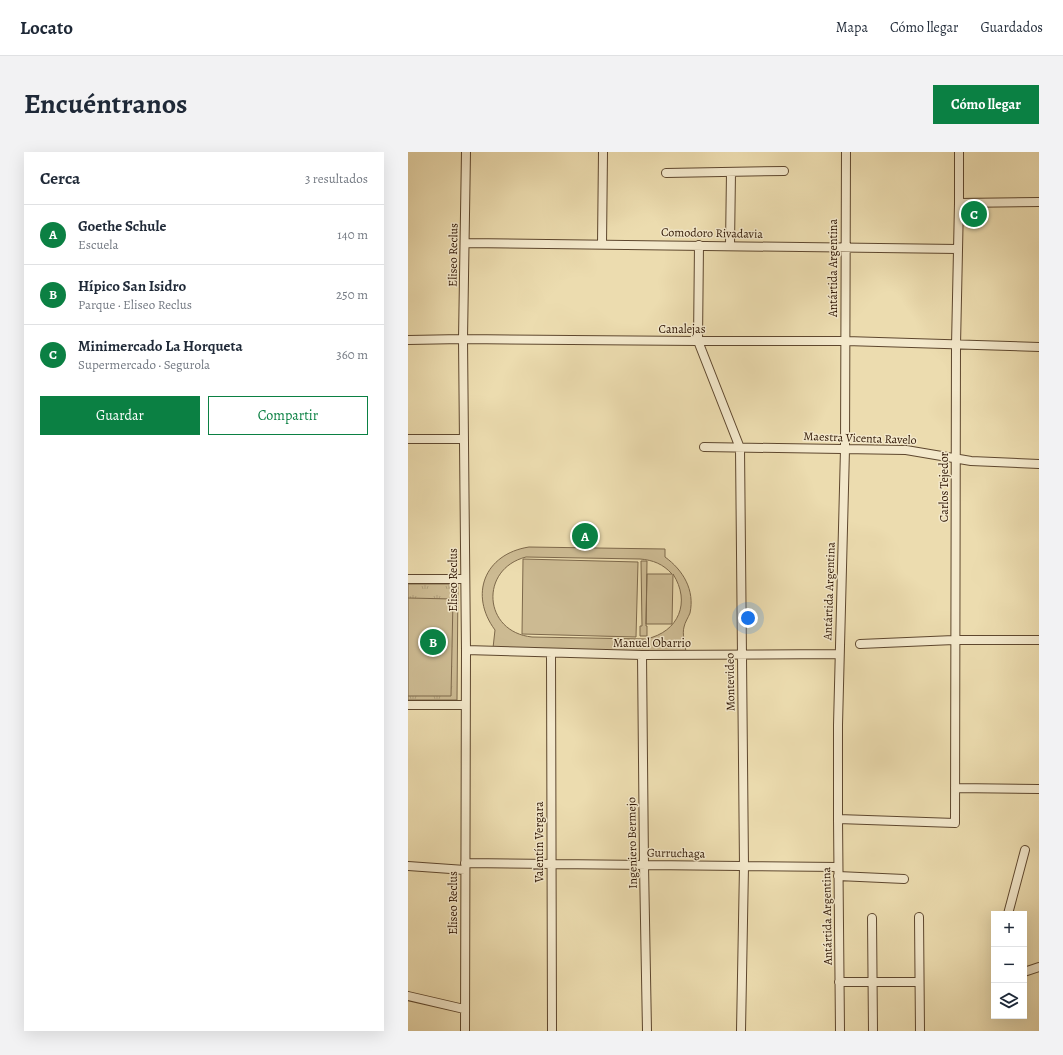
<!DOCTYPE html>
<html lang="es">
<meta charset="utf-8">
<style>
:root{--surface:#fff;--page:#f2f2f3;--text:#1f2937;--muted:#747a83;--line:#e0e1e3;--accent:#0b8043}
body{margin:0;font-family:Alegreya,serif;background:var(--page);color:var(--text)}
.controls{position:absolute;right:12px;bottom:12px;display:grid;overflow:hidden;border-radius:0px;box-shadow:0 4px 16px #0002}
.controls button{width:36px;height:36px;display:grid;place-items:center;padding:0;border:0;border-bottom:1px solid var(--line);background:var(--surface);color:var(--text);font:20px sans-serif}
.you{position:absolute;left:340px;top:466px;width:14px;height:14px;margin:-10px;border:3px solid #fff;border-radius:50%;background:#1a73e8;box-shadow:0 0 0 6px #1a73e833}
.badge{display:grid;place-items:center;width:26px;height:26px;border-radius:50%;background:var(--accent);color:#fff;font-size:13px;font-weight:700}
.pin{position:absolute;translate:-50% -50%;border:2px solid #fff;box-shadow:0 1px 4px #0006}
.list{margin:0;padding:0;list-style:none}
h2{display:flex;justify-content:space-between;align-items:center;height:52px;margin:0;padding:0 16px;font-size:17px}
h2 small{font-size:13px;font-weight:400;color:var(--muted)}
.list li{display:grid;grid-template-columns:26px 1fr auto;gap:12px;align-items:center;box-sizing:border-box;height:60px;padding:0 16px;border-top:1px solid var(--line)}
.list b{display:block;font-size:15px;white-space:nowrap}
.list p{margin:0;font-size:13px;white-space:nowrap;color:var(--muted)}
.list em{font-size:13px;font-style:normal;color:var(--muted)}
.actions{display:flex;gap:8px;padding:12px 16px}
.actions a{flex:1;padding:9px 0;border:1px solid var(--accent);border-radius:0px;text-align:center;font-size:14px;color:var(--accent)}
.actions .main{background:var(--accent);color:#fff}
.icon{flex:none;width:22px;height:22px;fill:none;stroke:currentColor;stroke-width:2;stroke-linecap:round;stroke-linejoin:round}
.map{position:relative;flex:none;width:631px;height:879px;overflow:hidden;border-radius:0px}
header{display:flex;align-items:center;gap:24px;box-sizing:border-box;height:56px;padding:0 20px;background:var(--surface);border-bottom:1px solid var(--line)}
header strong{font-size:19px}
nav{display:flex;gap:22px;margin-inline-start:auto;font-size:14px}
.intro{display:flex;align-items:center;justify-content:space-between;box-sizing:border-box;height:96px;padding:0 24px}
h1{margin:0;font-size:28px}
.button{padding:10px 18px;border-radius:0px;background:var(--accent);color:#fff;font-size:14px;font-weight:700}
main{display:flex;gap:24px;padding:0 24px}
aside{flex:1;background:var(--surface);border-radius:0px;box-shadow:0 4px 16px #0002}
.map>svg:first-child{display:block}
.park{fill:url(#park-tufts);stroke:#7d684a}
.pitch{fill:#ccba92;stroke:#7d684a;fill-rule:evenodd}
.lines{fill:none;stroke-linecap:round;stroke-linejoin:round}
.minor-casing{stroke:#5e472e;stroke-width:10}
.minor{stroke:#f3e8cb;stroke-width:8}
.labels{text-anchor:middle;dominant-baseline:central;stroke-width:3;stroke-linejoin:round;paint-order:stroke}
.street-label{font-size:12px;fill:#2e1503;stroke:#f3e8cb}
</style>
<header>
<strong>Locato</strong>
<nav><a>Mapa</a><a>Cómo llegar</a><a>Guardados</a></nav>
</header>
<div class="intro"><h1>Encuéntranos</h1><a class="button">Cómo llegar</a></div>
<main>
<aside>
<h2>Cerca<small>3 resultados</small></h2>
<ul class="list">
<li><span class="badge">A</span><div><b>Goethe Schule</b><p>Escuela</p></div><em>140 m</em></li>
<li><span class="badge">B</span><div><b>Hípico San Isidro</b><p>Parque · Eliseo Reclus</p></div><em>250 m</em></li>
<li><span class="badge">C</span><div><b>Minimercado La Horqueta</b><p>Supermercado · Segurola</p></div><em>360 m</em></li>
</ul>
<div class="actions"><a class="main">Guardar</a><a>Compartir</a></div>
</aside>
<div class="map">
<svg width="631" height="879" viewBox="0 0 631 879">
<defs>
<pattern id="park-tufts" width="24" height="20" patternUnits="userSpaceOnUse"><rect width="24" height="20" fill="#ccba92"/><path d="M3 7l-1-3M5 7V3M7 7l1-3M15 17l-1-3M17 17v-4M19 17l1-3" fill="none" stroke="#b09f7c"/></pattern>
</defs>
<rect width="100%" height="100%" fill="#ecdcaf"/>
<filter id="stains"><feTurbulence type="fractalNoise" baseFrequency=".005" numOctaves="4"/><feColorMatrix values="0 0 0 0 .2 0 0 0 0 .09 0 0 0 0 .02 0 0 0 .5 -.17"/></filter>
<radialGradient id="worn" r=".72"><stop offset=".6" stop-color="#630" stop-opacity="0"/><stop offset="1" stop-color="#630" stop-opacity=".3"/></radialGradient>
<path class="park" d="M0 432H50L49 548H0Z"/>
<path class="pitch" d="M121 395 257 397V405C275 418 287 438 282 461 280 466 277 470 276 475 274 482 277 492 278 500L85 496 87 478C61 443 76 402 121 395ZM118 405 232 407C245 408 255 412 264 422H239L238 472H264L265 422C283 450 271 480 238 487L124 485C75 480 71 417 118 405Z
M115 407 230 410 228 485 114 482Z
M233 409H239L238 474H239V484H232V474H234Z
M0 446 45 447 43 544H0Z"/>
<g class="lines">
<defs>
<path id="minor" d="M258 21 376 19
M551 51 631 50
M58 91 550 97
M194 92 195 0
M291 93 290 189 332 296 336 714 333 879
M322 93 323 20
M0 188 55 187 290 189H438L631 195
M0 287H56
M296 295 498 298 563 309 631 312
M0 427H57
M452 492 546 488H631
M58 498 234 503 431 502
M143 501 144 879
M234 503 236 713 239 879
M0 553H57
M547 636 631 637
M430 667 547 671 548 193 551 51V0
M57 711 430 715
M0 714 57 718
M430 724 496 727
M600 762 617 698
M511 765 512 879
M464 766 465 879
M616 820 631 815
M431 830H511
M0 844 56 857
M57 879 58 498 55 187 58 0
M432 879 430 667V573L437 297 438 0"/>
</defs>
<use href="#minor" class="minor-casing"/>
<use href="#minor" class="minor"/>
</g>
<g class="labels">
<g class="street-label">
<text transform="translate(304 81) rotate(1)">Comodoro Rivadavia</text>
<text transform="translate(45 103) rotate(-89)">Eliseo Reclus</text>
<text transform="translate(425 116) rotate(-90)">Antártida Argentina</text>
<text x="274" y="177">Canalejas</text>
<text transform="translate(452 286) rotate(2)">Maestra Vicenta Ravelo</text>
<text transform="translate(536 335) rotate(-90)">Carlos Tejedor</text>
<text transform="translate(45 428) rotate(-90)">Eliseo Reclus</text>
<text transform="translate(421 439) rotate(-88)">Antártida Argentina</text>
<text x="244" y="491">Manuel Obarrio</text>
<text transform="translate(322 530) rotate(-91)">Montevideo</text>
<text transform="translate(131 690) rotate(-90)">Valentín Vergara</text>
<text transform="translate(224 691) rotate(-91)">Ingeniero Bermejo</text>
<text transform="translate(268 701) rotate(1)">Gurruchaga</text>
<text transform="translate(45 751) rotate(-90)">Eliseo Reclus</text>
<text transform="translate(419 764) rotate(-91)">Antártida Argentina</text>
</g>
</g>
<rect width="100%" height="100%" filter="url(#stains)"/>
<rect width="100%" height="100%" fill="url(#worn)"/>
</svg>
<div class="controls">
<button>+</button>
<button>−</button>
<button><svg class="icon" aria-label="layers" viewBox="0 0 24 24"><path d="M12 4l9 5-9 5-9-5zM3 14l9 5 9-5"/></svg></button>
</div>
<div class="you"></div>
<div class="pin badge" style="left:177px;top:384px">A</div>
<div class="pin badge" style="left:25px;top:490px">B</div>
<div class="pin badge" style="left:566px;top:62px">C</div>
</div>
</main>
